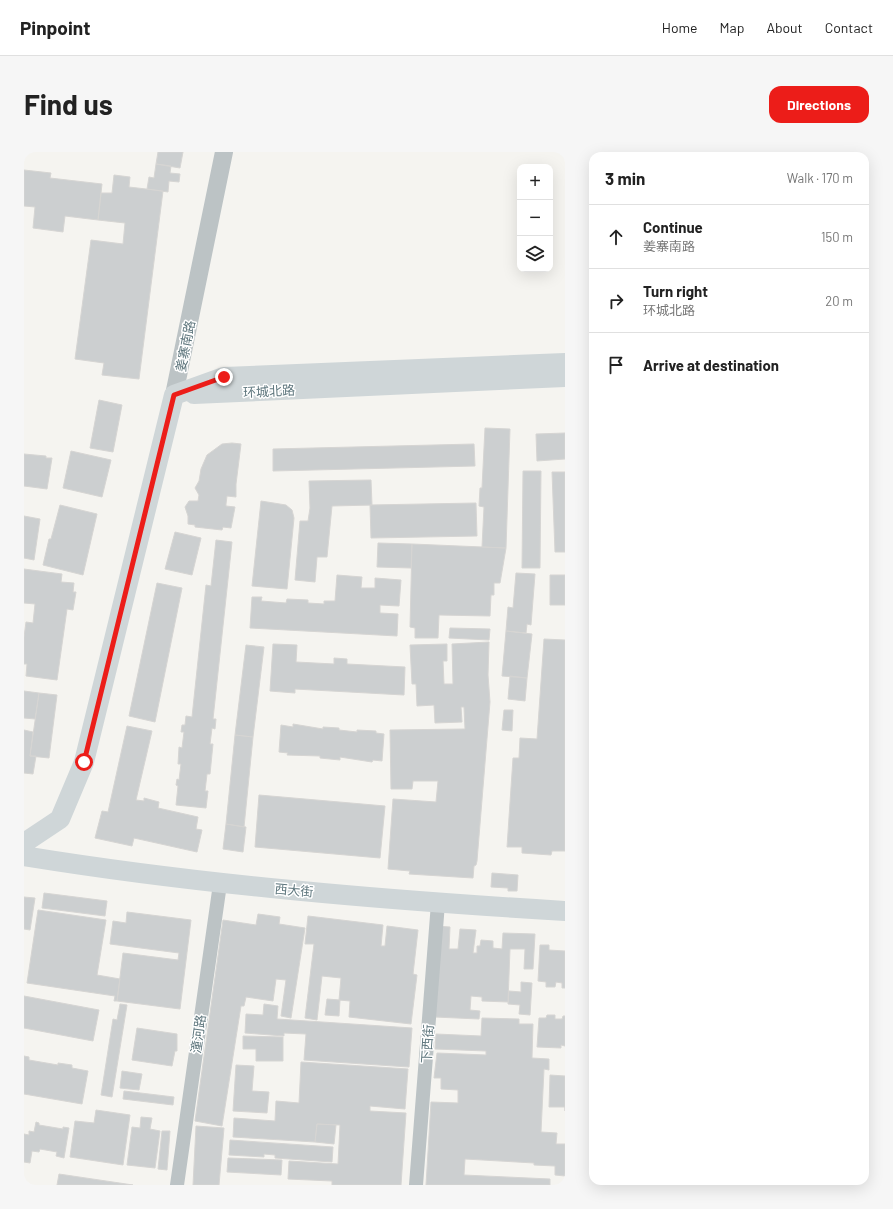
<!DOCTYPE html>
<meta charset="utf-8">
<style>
:root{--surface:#fff;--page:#f6f6f6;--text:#222;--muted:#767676;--line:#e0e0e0;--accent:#ec1d19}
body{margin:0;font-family:Barlow,"Noto Sans SC",sans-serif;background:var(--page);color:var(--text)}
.controls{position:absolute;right:12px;top:12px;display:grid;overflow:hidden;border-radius:8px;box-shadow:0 4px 16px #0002}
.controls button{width:36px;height:36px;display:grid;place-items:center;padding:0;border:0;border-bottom:1px solid var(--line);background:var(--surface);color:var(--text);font:20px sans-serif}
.stop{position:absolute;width:12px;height:12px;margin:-9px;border:3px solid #ec1d19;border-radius:50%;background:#fff}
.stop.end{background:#ec1d19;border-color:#fff;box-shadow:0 1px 4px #0008}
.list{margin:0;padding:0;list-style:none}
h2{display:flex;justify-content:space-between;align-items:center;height:52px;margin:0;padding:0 16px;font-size:17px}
h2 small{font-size:13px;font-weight:400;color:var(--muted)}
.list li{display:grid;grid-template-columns:26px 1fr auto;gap:12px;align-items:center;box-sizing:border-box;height:64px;padding:0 16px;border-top:1px solid var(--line)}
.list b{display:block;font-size:15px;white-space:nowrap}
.list p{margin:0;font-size:13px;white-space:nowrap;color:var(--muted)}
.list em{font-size:13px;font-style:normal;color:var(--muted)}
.icon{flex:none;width:22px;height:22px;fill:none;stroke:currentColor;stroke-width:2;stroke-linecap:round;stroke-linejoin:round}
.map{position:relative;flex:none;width:541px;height:1033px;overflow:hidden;border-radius:12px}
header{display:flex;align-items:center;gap:24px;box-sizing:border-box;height:56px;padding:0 20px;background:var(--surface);border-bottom:1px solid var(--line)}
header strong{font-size:19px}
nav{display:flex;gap:22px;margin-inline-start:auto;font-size:14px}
.intro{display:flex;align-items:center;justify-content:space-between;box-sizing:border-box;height:96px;padding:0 24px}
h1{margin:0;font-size:28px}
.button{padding:10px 18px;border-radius:12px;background:var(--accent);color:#fff;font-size:14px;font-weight:700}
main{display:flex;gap:24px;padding:0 24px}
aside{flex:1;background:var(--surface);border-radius:12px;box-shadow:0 4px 16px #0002}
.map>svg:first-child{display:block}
.building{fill:#cccfd0;stroke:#d6d5d3}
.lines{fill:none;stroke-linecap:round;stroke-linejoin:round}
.minor{stroke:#bcc3c5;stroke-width:14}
.tertiary{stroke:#bcc3c5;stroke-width:18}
.secondary{stroke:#cfd6d8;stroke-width:20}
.route{stroke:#ec1d19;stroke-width:5}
.labels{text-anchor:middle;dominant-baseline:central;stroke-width:3;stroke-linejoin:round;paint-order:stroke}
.street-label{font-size:13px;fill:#5e767d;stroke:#fff}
</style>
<header>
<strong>Pinpoint</strong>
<nav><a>Home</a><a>Map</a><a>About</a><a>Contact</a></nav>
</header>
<div class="intro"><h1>Find us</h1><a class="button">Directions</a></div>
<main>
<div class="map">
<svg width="541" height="1033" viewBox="0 0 541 1033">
<rect width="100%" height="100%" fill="#f5f4f0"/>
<path class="building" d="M134 0H159L156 16 132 12Z
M132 12 147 14 146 21 156 22 155 30 145 29 144 40 123 37 125 25 130 26Z
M0 18 27 21 26 26 78 32 74 68 41 64 39 80 9 76 11 55 0 54Z
M90 23 106 25 105 35 139 39 115 227 78 223 80 211 51 207 67 88 99 92 101 71 74 68 77 41H88Z
M75 248 98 253 89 300 66 296Z
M461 276 486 277 482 396 458 395 460 355 455 354 456 336H458Z
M541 281V307L513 309 512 282Z
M208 291 217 292 212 332V345L203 344 202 352V354L211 355 207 376 199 375 198 378 171 375V373L164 372V364L161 355 165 349H174L175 343 171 336 175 329 177 317 183 303 198 292Z
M450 292 451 314 249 319V297Z
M47 299 87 308 78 345 39 336Z
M0 302 22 304V306H28L23 337 0 334Z
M499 319H517L516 416H498Z
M528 320H541V400H531Z
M347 328 348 353 308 354 303 405H293L291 430 271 428 276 369H284L286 356 285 329Z
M237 349 262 353 268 358 270 366 263 437 228 434Z
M452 351 453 384 347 386 346 353Z
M36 353 73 362 59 423 19 413 25 387H27Z
M0 364 16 367 10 408 0 406Z
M151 380 177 386 168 423 141 417Z
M192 388 208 390 189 567H192L191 577 188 576 186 592H189L186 622H183L181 639H184L182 656 152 653 154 634 152 633 153 627 155 628 157 612H154L155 595 158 596 160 580H157L158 573H161L162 564 168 565 182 433 187 434Z
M354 391 388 392 387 416 353 415Z
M388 392 482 396 476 431H470V443H467L466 464 415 463 414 486H391V476L386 475Z
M0 417 38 422 37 430 50 431 49 440H52L49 458 43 457 33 528 2 524 3 512H0V485L2 470 9 471 11 452 0 451Z
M492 421 511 422 507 473 503 472 502 481 482 479 484 455 489 456Z
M313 423 338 425 337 436H351V426L377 428 375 454 356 453V461L374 462 373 484 226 476 228 445H238L237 449 262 451 263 447 284 448V451L300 452V449H311Z
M526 423H541V453H526Z
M133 431 158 436 131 570 105 564Z
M426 476 466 477 465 488 425 486Z
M482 479 508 482 503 526 478 524Z
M520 487 541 488V699H528L527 703 498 701V695H483L489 606H495L496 586 513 587Z
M465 490 464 523 466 550 453 709 452 713 450 714 449 726 385 722 386 719 364 717 369 647 412 650 414 629H389L388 637H367L366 578 441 577 440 555H437L438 570 411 571 410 553 393 554 392 532H388L386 493 423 492V509H419L420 532H429L428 492Z
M249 492 273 493 272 510 310 512V506L323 507V512L381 515 380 543 271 537V541L246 539Z
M222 493 240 495 229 585 211 583Z
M486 524 503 526 501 549 484 547Z
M0 539 15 541 11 567 0 566Z
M15 541 33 543 25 606 6 604Z
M480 558H489L488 579 478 578Z
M269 572 299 577V575L315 576V578L333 580V578L352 579V581L360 582 358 609 349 608 348 610 316 605V608L296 606V604L263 603 264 601 255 600 257 573 269 575Z
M103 574 128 579 112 648 120 649V646L135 650 134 656 174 665 172 677 178 678 173 700 110 686 108 694 71 686 78 659 84 660Z
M0 578 9 580 6 604H12L9 622 0 621Z
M211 583 229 585 220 675 202 672Z
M235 643 361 654 356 706 231 695Z
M202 672 222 675 219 700 199 697Z
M468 721 494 723 493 739H484V736L467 735Z
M20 741 83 749 81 764 18 756Z
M0 745 11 746 6 778 0 777Z
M14 758 82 768 73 823 96 827 93 849H90L91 844 3 831Z
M103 760 167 768 156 857 93 849 99 801 154 808 155 801 86 792 89 769 102 771Z
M234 762 256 765 255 772 281 776 267 866 257 864 262 828 252 827 249 849 222 845 220 854H217L198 974 171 969 199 768 232 773Z
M284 764 359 773 357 794H361L363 774 394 778 389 822 393 823 387 872 325 865 326 849 315 848 317 826 298 824 293 868 281 866 290 792H281Z
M412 774 426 775 425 797H434L436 777 452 778 449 801H453V794H456L457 788 469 789V796L478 797 479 781 511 782 509 817H500L501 797H486L484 850 458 849V845L447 844 446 858 456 859 455 867 411 865Z
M516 793H525V798L541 799V836H538V831L532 830 531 835H522V830L514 829Z
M497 830 508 831 506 863 495 862 496 853 484 852 485 839 497 840Z
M0 844 75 858 69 889 0 876Z
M303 847 316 848 315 864 301 863Z
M96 852 103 853 88 945 77 943 89 867 93 868Z
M240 852 254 854 253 867 388 876 385 915 280 908 282 882 260 881V884L221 881 222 862 239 863Z
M523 863H531V867H538L539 864H541V894L537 893V896L513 895 515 866H522Z
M458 866 495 867V872H509L508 906 525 907V918L520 917 517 980 533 981 532 992H541V1024L531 1023V1014L510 1013V1011L441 1007 440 1023 526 1027V1033H402L407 950 434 951V938L417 937V926H410L413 901 462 903V899L411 897 412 882 457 884Z
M113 876 153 882V899H151L148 914 108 908Z
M219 884 259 885V909H232V897H219Z
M0 904 5 905V908L34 913V911L48 913V916L64 919 58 952 0 942Z
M277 910 384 917 381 957 346 954V959L382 961 377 1033H308V1029L264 1027 265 1009 314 1012 316 973 293 972 291 990 209 985 210 966 251 969 252 949 275 951Z
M212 913 230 914 228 939 245 940 243 961 209 959Z
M98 919 118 922 115 938 96 936Z
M526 923 541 924V959V955H525Z
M100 939 150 945 149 953 99 947Z
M72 958 106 963 99 1013 46 1005 51 969 70 971Z
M117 965 128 966 126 977 136 979 131 1016 103 1013 108 975 116 976Z
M12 970 15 971V973L39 977V975L45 976 40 1006 32 1004 33 1000 16 997 15 1000 8 999 6 1011 0 1010V982L5 983V979L10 980Z
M293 972 312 973 310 992 291 990Z
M172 974 200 976 195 1033H169Z
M138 979H146L143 1018 134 1017Z
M206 988 309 995 308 1010 251 1006V1003L240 1002V1005L205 1003Z
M204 1006 258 1008 257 1023 203 1020Z
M35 1022 109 1033H33Z"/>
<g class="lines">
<path class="minor" d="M153 1033 196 732
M392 1033 414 751"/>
<path class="tertiary" d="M150 243 200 0"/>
<path class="secondary" d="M170 242 541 225
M150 243 200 225 541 211
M0 691 36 667 60 610 150 243
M0 704C179 733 360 748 541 759"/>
</g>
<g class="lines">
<path class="route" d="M60 610 150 243 200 225"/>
</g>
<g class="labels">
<g class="street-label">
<text transform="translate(161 194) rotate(-79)">姜寨南路</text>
<text transform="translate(245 239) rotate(-3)">环城北路</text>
<text transform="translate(270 738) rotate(5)">西大街</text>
<text transform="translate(174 882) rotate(-82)">潼河路</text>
<text transform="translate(403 892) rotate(-86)">下西街</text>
</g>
</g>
</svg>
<div class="controls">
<button>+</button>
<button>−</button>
<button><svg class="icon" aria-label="layers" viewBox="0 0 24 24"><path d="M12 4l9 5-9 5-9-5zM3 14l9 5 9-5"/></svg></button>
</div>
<div class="stop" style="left:60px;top:610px"></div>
<div class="stop end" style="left:200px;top:225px"></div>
</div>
<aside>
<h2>3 min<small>Walk · 170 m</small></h2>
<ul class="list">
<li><svg class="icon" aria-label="ahead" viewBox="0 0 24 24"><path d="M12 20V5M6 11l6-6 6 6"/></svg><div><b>Continue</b><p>姜寨南路</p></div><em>150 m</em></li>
<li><svg class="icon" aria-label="right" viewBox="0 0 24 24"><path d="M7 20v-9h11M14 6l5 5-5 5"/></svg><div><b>Turn right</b><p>环城北路</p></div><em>20 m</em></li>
<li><svg class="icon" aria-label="arrive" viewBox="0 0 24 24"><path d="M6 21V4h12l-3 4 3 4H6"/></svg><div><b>Arrive at destination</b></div></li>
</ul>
</aside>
</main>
